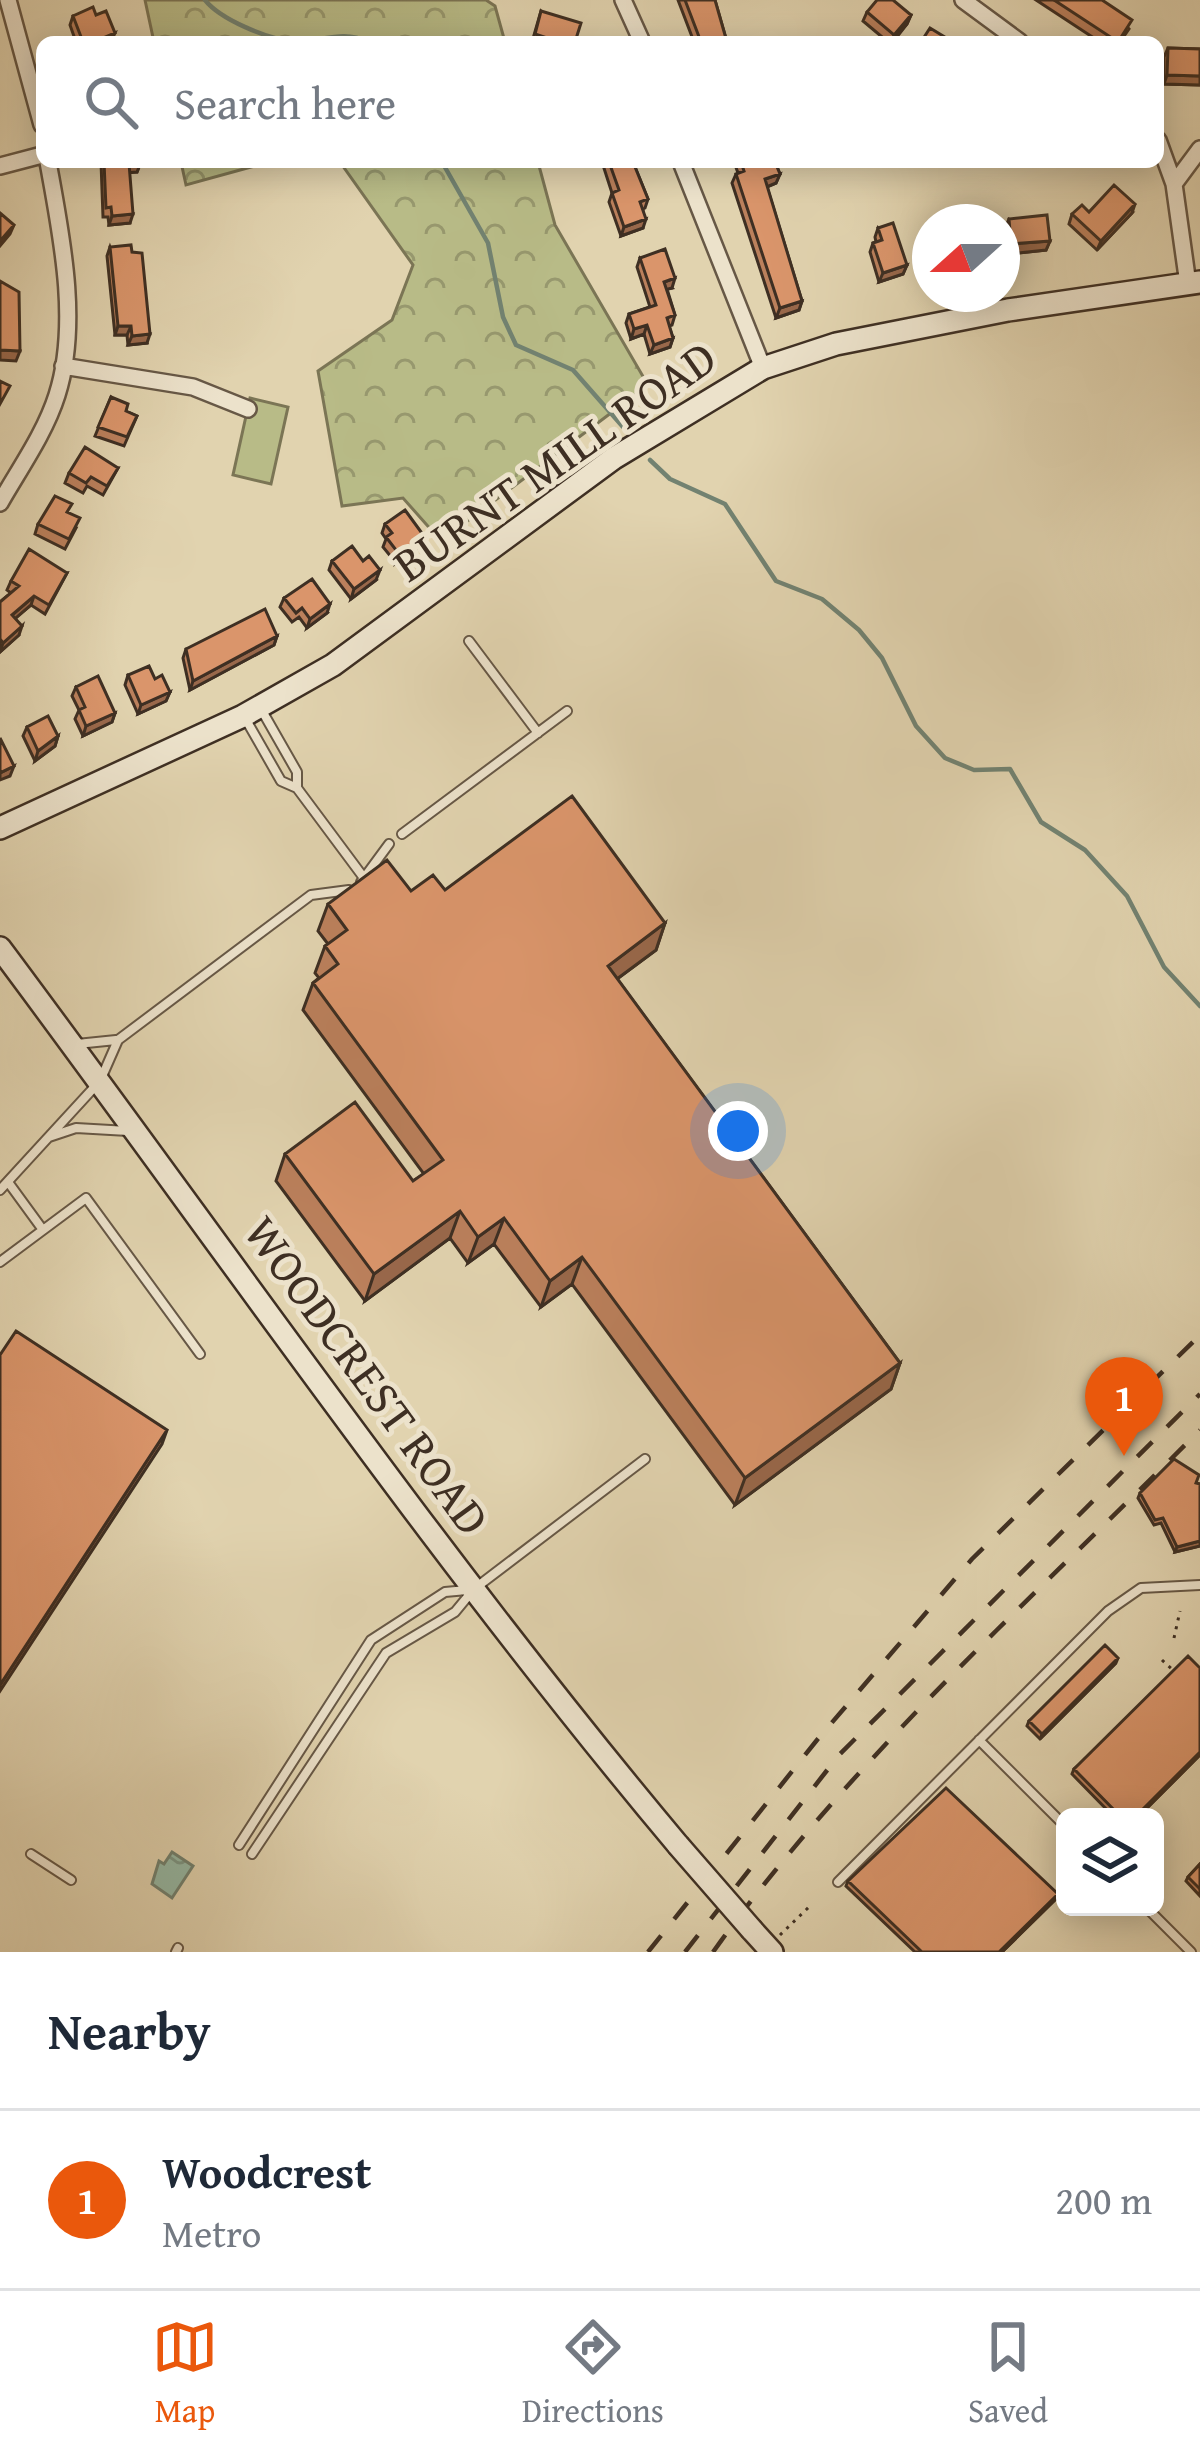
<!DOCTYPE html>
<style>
:root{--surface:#fff;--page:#f6f6f7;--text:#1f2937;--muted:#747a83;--line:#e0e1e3;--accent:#ea580c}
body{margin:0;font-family:"Gentium Book Plus",serif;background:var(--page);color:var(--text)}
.controls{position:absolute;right:36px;bottom:36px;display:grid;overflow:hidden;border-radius:18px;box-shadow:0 6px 30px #0003}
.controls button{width:108px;height:108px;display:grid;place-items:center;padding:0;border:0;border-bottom:3px solid var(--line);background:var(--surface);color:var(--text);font:60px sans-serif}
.compass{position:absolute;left:912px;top:204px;width:108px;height:108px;border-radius:50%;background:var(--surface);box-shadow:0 6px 30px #0003;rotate:249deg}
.you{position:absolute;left:738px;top:1131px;width:42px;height:42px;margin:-30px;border:9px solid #fff;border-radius:50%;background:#1a73e8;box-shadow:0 0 0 18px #1a73e833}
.badge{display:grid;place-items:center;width:78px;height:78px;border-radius:50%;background:var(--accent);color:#fff;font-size:39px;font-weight:700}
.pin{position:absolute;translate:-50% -99px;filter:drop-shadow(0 3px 6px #0008)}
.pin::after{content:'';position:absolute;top:63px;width:42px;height:36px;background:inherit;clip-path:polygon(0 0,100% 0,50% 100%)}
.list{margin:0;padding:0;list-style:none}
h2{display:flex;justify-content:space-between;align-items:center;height:156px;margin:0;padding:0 48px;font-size:51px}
h2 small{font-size:39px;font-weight:400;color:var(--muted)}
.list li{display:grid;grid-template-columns:78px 1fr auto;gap:36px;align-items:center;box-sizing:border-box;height:180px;padding:0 48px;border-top:3px solid var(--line)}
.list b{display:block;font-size:45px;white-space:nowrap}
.list p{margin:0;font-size:39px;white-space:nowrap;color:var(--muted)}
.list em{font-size:39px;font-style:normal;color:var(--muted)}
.icon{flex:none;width:66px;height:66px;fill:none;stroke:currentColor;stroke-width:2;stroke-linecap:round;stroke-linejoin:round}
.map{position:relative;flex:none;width:1200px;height:1952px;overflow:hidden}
.search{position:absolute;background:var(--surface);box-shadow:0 6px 30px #0003;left:36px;right:36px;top:36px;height:132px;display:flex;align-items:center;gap:30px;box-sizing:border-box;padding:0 42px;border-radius:18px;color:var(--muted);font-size:45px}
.sheet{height:336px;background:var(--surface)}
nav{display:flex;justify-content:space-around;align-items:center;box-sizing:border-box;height:168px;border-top:3px solid var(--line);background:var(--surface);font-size:33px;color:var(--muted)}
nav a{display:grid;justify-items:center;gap:6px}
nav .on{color:var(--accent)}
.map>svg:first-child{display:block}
.forest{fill:url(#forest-crowns);stroke:#7b7555;stroke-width:3}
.park{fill:#b8bb87;stroke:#7b7555;stroke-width:3}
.water{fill:url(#water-ripples);stroke:#728271;stroke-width:3}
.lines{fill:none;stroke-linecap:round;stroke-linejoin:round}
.stream{stroke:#728271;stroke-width:4.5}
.lane-casing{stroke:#675846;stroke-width:12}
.street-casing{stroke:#675846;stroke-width:20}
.secondary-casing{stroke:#3e2f23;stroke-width:26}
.path{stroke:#3e2f23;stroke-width:3;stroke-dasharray:3 6;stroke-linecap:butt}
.lane{stroke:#ece2cb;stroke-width:8}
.street{stroke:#ece2cb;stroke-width:15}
.secondary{stroke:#ece2cb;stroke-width:21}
.rail{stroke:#3e2f23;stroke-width:4.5;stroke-dasharray:21 21;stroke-linecap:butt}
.secondary-bridge-casing{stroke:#3e2f23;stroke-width:26;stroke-linecap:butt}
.secondary-bridge{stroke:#ece2cb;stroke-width:21}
.wall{fill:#bb805c;stroke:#3e2f23;stroke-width:3}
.shaded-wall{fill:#99684b;stroke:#3e2f23;stroke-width:3}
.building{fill:#da956b;stroke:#3e2f23;stroke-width:3}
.labels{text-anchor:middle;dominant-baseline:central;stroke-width:10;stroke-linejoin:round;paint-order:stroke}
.street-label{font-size:48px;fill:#3e2f23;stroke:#ece2cb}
</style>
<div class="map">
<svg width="1200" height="1952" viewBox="0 0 1200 1952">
<defs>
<pattern id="forest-crowns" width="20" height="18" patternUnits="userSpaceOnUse" patternTransform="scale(3)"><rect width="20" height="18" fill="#b8bb87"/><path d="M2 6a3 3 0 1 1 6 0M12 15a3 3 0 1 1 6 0" fill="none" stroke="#97986e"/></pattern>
<pattern id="water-ripples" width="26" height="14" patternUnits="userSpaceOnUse" patternTransform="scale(3)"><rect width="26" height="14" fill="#95b9a5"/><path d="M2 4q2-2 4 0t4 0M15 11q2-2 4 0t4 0" fill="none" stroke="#7b9786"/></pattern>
</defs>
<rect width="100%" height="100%" fill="#e1d3af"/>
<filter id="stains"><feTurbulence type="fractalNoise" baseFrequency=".00167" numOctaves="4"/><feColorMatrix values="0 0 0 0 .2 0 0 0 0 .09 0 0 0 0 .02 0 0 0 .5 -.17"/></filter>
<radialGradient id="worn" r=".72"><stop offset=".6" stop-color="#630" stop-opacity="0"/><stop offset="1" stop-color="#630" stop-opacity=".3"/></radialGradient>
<path class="forest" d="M145 0H486L495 6 505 42H154Z
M181 162H269L186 185Z
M340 162H538L555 225 648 385 441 541 403 498 342 506 318 371 392 320 413 265Z"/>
<path class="park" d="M250 398 288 407 271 484 233 475Z"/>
<path class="water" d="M172 1852 193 1866 172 1898 152 1884 159 1861 164 1864Z"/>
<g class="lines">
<path class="stream" d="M205 0C220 19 267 39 292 41 319 44 340 28 368 42
M442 162 488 243 503 317 516 345 573 370 623 427
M650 460 670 479 725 504 776 581 822 599 859 630 882 658 916 726 945 758 974 770 1010 769 1041 822 1085 850 1127 896 1164 967 1200 1006"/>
<defs>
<path id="lane" d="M469 641 538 733
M261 709 297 772V788
M245 718 281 781 297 788 364 878
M402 834 567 711
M361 882 389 844
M77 1044 116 1040
M49 1137 76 1128 128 1131
M8 1182 43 1230
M0 1190 100 1081 118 1040 311 895 349 890
M0 1262 86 1198 200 1354
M979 1740 1065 1826
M239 1845 371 1640 445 1592 467 1590
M31 1854 71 1880
M252 1854 386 1653 455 1612 474 1589 645 1459
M838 1882 1108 1611 1141 1588 1200 1585
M1146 1907 1191 1952
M176 1952 178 1948"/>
<path id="street" d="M8 0 42 125
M623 0 642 42
M963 0 1020 42
M1158 140 1174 184
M681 162 763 368
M0 166 42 155
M1188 284 1174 184 1200 149
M63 366 193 387 248 409
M0 503C20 468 45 433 57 395 80 323 61 234 48 162"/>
<path id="secondary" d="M0 828 243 716 333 665 614 458 763 368 836 344 1008 310 1200 282
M0 948C224 1248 437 1558 678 1845
M752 1930 772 1952"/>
</defs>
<use href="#lane" class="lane-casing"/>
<use href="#street" class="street-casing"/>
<use href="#secondary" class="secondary-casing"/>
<path class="path" d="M1174 1638 1180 1611
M1162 1660 1174 1671
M780 1935 811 1905"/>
<use href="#lane" class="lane"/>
<use href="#street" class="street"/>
<use href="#secondary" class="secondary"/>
<path class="rail" d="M648 1952 817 1740 972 1559 1200 1335
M685 1952 839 1755 1200 1394
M713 1952C851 1759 1033 1598 1200 1430"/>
<defs>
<path id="secondary-bridge" d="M678 1845 752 1930"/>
</defs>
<use href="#secondary-bridge" class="secondary-bridge-casing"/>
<use href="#secondary-bridge" class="secondary-bridge"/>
</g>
<path class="wall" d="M678 0H715L727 42H694Z
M1036 0H1102L1129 29 1120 42H1100Z
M541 11 575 42H532Z
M867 12 911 15 907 24 893 42H888L863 21Z
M96 15 111 42H76L70 25 73 16Z
M1168 48 1200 49V85L1164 84V57Z
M101 162H141L137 172H129L130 223 109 225 108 217H103Z
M602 162H633L648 199 645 208 643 209V228L621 236 609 202 612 193Z
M734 162H775L780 174 776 183 767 187 802 301 799 310 776 318 732 183 736 174 738 173Z
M1089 212 1132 213 1097 250 1069 224 1072 214Z
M1009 219 1050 241 1046 250 1008 254 1005 228Z
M878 228 907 265 903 274 879 282 870 252 873 243 876 242 875 237Z
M110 247 147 343 128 345 127 335H115L107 256Z
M640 258 672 288 667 289 675 315 672 325 669 326 673 338 670 347 650 354 644 334 631 339 626 323 629 314 650 307 637 267Z
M111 397 126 411 137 416 124 446 95 436Z
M118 468 103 495 87 486 83 493 65 483 69 473Z
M38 524 76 528 65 549 35 534Z
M385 524 424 536 421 545 396 563 383 547 386 539 382 533Z
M332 561 376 580 351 599 329 570Z
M67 573 45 614 31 605 15 618 19 635 0 652V602L11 593 7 590 11 581Z
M284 598 327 613 307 628 299 617 292 622 280 607Z
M277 636 274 645 190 690 183 658 186 649Z
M128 675 155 679 170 692 166 701 138 714 125 685Z
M76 687 115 713 112 722 83 736 75 719 79 710 72 696Z
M27 727 58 736 55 746 35 761 23 736Z
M445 890 665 923 656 950 617 979 900 1363 891 1389 735 1505 572 1284 541 1307 494 1244 468 1263 450 1238 365 1301 276 1181 285 1154 413 1181 424 1174 303 1010 313 983 319 978 315 973 325 946 328 944 318 931 328 904 411 891Z
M1196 1483 1200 1484V1546L1175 1552 1161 1523 1154 1525 1138 1498 1140 1493Z
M1116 1663 1040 1739 1027 1726 1029 1721Z
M1200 1668V1755L1138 1817H1114L1072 1774 1074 1769Z
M1200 1864V1896L1186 1881 1188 1877Z
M848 1881 1058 1894 1056 1899 1002 1952H915L846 1886Z"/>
<path class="shaded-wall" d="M911 15 907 24 891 42 894 35Z
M115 33 111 42H94Z
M1167 75 1200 76V85L1164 84Z
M141 162 137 172 125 173 129 163Z
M780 174 776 183 762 189 765 179Z
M1135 204 1132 213 1097 250 1101 241Z
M133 214 130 223 109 225 112 216Z
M646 219 643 228 621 236 624 227Z
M14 225 10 234 0 246 1 240Z
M1050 241 1046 250 1008 254 1011 244Z
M907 265 903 274 879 282 883 273Z
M675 278 672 288 661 291 664 282Z
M802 301 799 310 776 318 780 308Z
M647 325 644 334 631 339 634 329Z
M118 326H131L127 335H115Z
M150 334 147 343 128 345 132 336Z
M673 338 670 347 650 354 654 345Z
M0 350 20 351 16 361 0 360Z
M424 536 421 545 396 563 399 554Z
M380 570 376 580 351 599 354 589Z
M34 596 31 605 9 624 12 615Z
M330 604 327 613 307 628 310 619Z
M22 626 19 635 0 652 3 643Z
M277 636 274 645 190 690 193 681Z
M170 692 166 701 138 714 141 705Z
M115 713 112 722 83 736 86 726Z
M58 736 55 746 35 761 38 751Z
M14 766 10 776 0 780V773Z
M665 923 656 950 598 993 608 966Z
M460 1211 450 1238 365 1301 374 1274Z
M504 1218 494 1244 468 1263 478 1237Z
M582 1257 572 1284 541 1307 550 1281Z
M900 1363 891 1389 735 1505 745 1478Z
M167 1430 162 1444 0 1691V1685Z
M1200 1541V1546L1175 1552 1177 1547Z
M1118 1658 1116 1663 1040 1739 1042 1734Z
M1200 1752V1755L1138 1817H1135Z
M1058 1894 1056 1899 1002 1952H999Z"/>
<path class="building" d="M685 0H715L727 42H701Z
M877 0H893L911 15 894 35 867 12Z
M1054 0H1102L1132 20 1118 42Z
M93 7 96 15 106 11 115 33 94 42H83L73 16Z
M541 11 581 23 575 42H559L535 34Z
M930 28 953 42H921Z
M1168 48 1200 49V76L1167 75Z
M104 162H141L129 163 133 214 112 216 111 207 106 208Z
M609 162H633L648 199 640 202 646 219 624 227 612 193 619 190Z
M741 162H775L780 174 765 179 802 301 780 308 736 174 744 171Z
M1114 185 1135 204 1101 241 1072 214 1082 205 1089 212Z
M0 213 14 225 1 240 0 239Z
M1047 215 1050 241 1011 244 1009 219Z
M893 223 907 265 883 273 873 243 882 240 878 228Z
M131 245 132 252 142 253 150 334 132 336 131 326H118L110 247Z
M665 249 675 278 664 282 675 315 667 318 673 338 654 345 647 325 634 329 629 314 656 305 640 258Z
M0 281 19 292 20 351 0 350Z
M0 381 10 386 0 404Z
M111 397 128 404 126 411 137 416 127 437 98 427Z
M85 447 118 468 107 486 91 477 86 483 69 473Z
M55 496 72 504 67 512 80 518 69 539 38 524Z
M405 510 424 536 399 554 386 537 392 533 385 524Z
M352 546 363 561 369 556 380 570 354 589 332 561Z
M29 549 67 573 49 605 34 596 12 615 22 626 3 643 0 639V602L19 586 11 581Z
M312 579 330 604 310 619 302 608 296 613 284 598Z
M265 609 277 636 193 681 186 649Z
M149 666 155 679 162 675 170 692 141 705 128 675Z
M98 676 115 713 86 726 79 710 85 707 76 687Z
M48 716 58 736 38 751 27 727Z
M0 738 14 766 0 773Z
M572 796 665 923 608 966 900 1363 745 1478 582 1257 550 1281 504 1218 478 1237 460 1211 374 1274 285 1154 355 1102 413 1181 443 1160 313 983 338 964 325 946 347 930 328 904 387 860 411 891 433 875 445 890Z
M16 1331 167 1430 0 1685V1355Z
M1174 1459 1199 1475 1196 1483 1200 1484V1541L1177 1547 1163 1518 1155 1520 1140 1493Z
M1105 1645 1118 1658 1042 1734 1029 1721Z
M1188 1656 1200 1668V1752L1135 1817H1121L1074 1769Z
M946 1788 1058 1894 999 1952H922L848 1881Z
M1200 1864V1889L1188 1877Z"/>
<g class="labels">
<g class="street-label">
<text transform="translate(554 460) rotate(-35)">BURNT MILL ROAD</text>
<text transform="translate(368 1375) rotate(54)">WOODCREST ROAD</text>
</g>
</g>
<rect width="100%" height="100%" filter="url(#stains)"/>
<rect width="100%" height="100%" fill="url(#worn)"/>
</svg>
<div class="controls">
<button><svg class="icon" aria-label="layers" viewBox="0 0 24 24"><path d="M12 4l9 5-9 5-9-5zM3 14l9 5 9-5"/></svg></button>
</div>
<svg class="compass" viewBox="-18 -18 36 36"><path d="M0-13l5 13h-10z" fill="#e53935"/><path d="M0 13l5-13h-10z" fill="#747a83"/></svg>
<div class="you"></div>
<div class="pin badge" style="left:1124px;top:1456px">1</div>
<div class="search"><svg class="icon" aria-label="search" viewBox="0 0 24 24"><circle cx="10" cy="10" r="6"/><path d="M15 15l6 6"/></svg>Search here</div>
</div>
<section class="sheet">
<h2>Nearby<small></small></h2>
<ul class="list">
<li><span class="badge">1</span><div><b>Woodcrest</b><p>Metro</p></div><em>200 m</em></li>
</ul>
</section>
<nav>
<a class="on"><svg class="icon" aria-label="map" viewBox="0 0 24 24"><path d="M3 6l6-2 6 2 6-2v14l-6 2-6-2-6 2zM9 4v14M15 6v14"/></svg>Map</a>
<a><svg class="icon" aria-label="directions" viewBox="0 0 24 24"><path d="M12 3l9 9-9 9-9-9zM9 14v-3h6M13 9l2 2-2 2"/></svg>Directions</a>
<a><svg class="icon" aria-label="saved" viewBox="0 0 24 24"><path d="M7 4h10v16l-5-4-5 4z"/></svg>Saved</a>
</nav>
